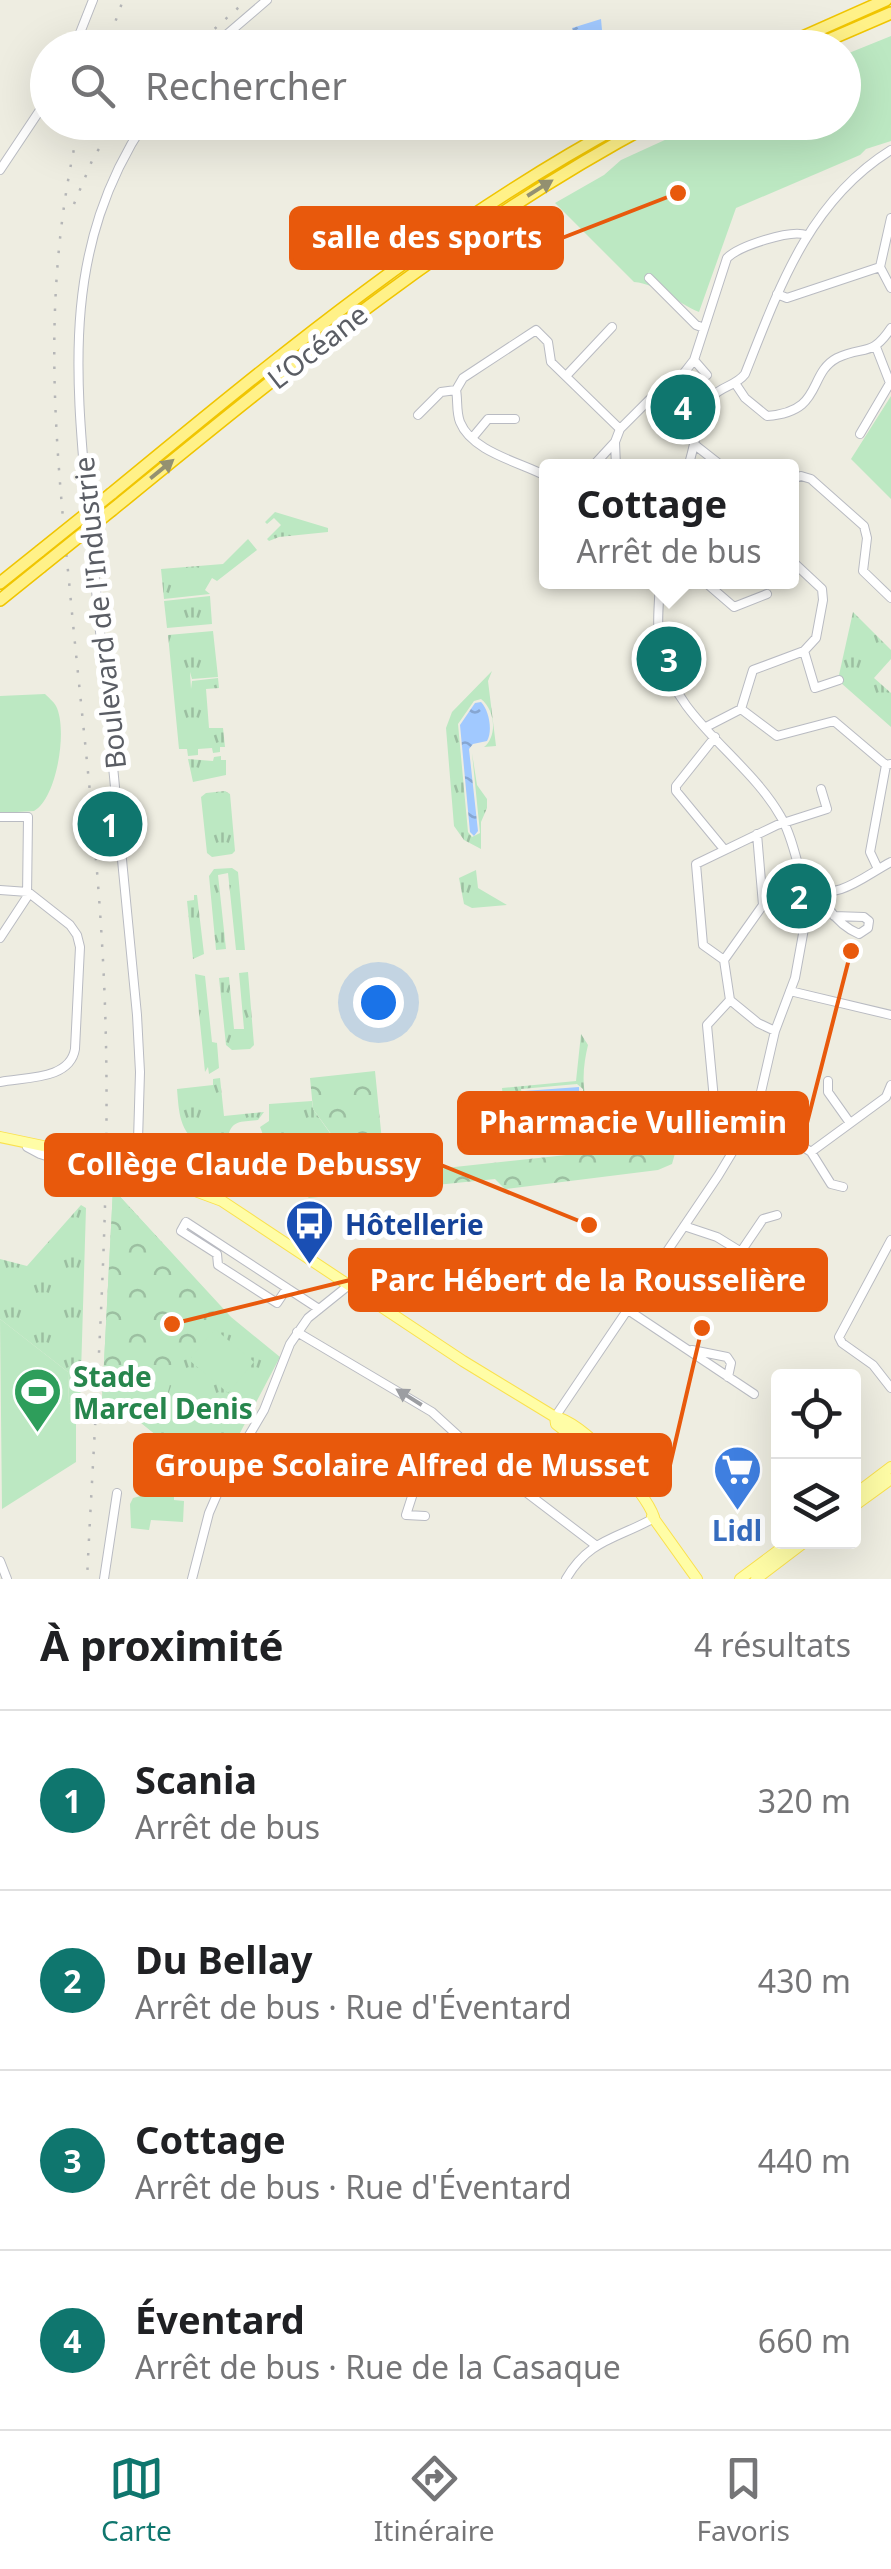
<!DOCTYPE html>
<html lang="fr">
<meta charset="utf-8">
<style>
:root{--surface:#fff;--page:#f2f2f2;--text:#202124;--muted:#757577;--line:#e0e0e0;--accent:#0f766e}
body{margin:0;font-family:"Noto Sans",sans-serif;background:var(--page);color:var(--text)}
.controls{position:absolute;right:30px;bottom:30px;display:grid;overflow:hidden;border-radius:10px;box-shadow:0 10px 40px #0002}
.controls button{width:90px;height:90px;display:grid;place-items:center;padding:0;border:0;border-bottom:2px solid var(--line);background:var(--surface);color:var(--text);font:50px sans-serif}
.you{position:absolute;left:378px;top:1002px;width:35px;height:35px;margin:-25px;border:8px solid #fff;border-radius:50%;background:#1a73e8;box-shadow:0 0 0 15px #1a73e833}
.badge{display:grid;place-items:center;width:65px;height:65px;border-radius:50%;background:var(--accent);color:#fff;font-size:32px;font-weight:700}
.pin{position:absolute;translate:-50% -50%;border:5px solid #fff;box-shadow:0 2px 10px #0006}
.popup{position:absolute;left:539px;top:459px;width:260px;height:130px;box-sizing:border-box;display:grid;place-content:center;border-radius:10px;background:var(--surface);filter:drop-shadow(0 2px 8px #0005);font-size:32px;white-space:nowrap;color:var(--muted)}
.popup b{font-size:38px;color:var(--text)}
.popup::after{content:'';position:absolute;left:50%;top:100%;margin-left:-20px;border:20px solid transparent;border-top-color:var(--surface)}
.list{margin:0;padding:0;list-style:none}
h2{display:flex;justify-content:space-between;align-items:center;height:130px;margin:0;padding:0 40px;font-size:42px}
h2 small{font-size:32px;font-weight:400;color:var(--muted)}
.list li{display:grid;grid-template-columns:65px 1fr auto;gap:30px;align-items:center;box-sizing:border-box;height:180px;padding:0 40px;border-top:2px solid var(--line)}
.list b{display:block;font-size:38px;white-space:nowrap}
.list p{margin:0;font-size:32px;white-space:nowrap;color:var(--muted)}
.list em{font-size:32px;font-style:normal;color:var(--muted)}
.icon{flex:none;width:55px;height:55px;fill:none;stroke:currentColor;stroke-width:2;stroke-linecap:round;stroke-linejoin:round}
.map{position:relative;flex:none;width:891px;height:1579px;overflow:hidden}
.search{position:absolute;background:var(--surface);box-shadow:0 10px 40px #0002;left:30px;right:30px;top:30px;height:110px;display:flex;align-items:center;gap:25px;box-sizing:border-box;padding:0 35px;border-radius:55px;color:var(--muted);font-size:38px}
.sheet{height:850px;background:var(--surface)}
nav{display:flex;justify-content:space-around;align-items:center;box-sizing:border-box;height:140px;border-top:2px solid var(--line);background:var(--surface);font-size:28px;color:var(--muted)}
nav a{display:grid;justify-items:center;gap:5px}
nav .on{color:var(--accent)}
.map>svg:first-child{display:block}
.grass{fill:url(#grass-tufts);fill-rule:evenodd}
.forest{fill:url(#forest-crowns)}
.pitch{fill:#bce8c2}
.water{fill:url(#water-ripples)}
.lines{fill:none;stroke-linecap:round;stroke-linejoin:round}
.minor-casing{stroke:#b9bbc2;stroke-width:10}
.major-casing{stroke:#fae14e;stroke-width:12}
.highway-casing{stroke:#f0c500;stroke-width:14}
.minor{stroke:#fff;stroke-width:8}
.major{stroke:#fffda6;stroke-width:10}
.highway{stroke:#fff188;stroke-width:11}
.rail{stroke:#b5b6b7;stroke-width:2.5;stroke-dasharray:2.5 12;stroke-linecap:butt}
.minor-bridge-casing{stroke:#b9bbc2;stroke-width:10;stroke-linecap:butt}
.major-bridge-casing{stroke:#fae14e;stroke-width:12;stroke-linecap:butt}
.highway-bridge-casing{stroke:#f0c500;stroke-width:14;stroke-linecap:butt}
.minor-bridge{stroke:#fff;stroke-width:8}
.major-bridge{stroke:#fffda6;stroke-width:10}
.highway-bridge{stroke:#fff188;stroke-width:11}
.oneway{fill:#949171}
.oneway2{fill:#9c9ea2}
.labels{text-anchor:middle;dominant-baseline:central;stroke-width:10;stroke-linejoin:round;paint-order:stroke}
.street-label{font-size:28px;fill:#5a5d64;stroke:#fff}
.transit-label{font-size:28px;font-weight:bold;fill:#164399;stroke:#fff;text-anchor:start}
.leisure-label{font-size:28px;font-weight:bold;fill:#27864d;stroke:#fff;text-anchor:start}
.shop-label{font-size:28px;font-weight:bold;fill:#366cbe;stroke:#fff}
.leader{fill:none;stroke:#e8590c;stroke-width:4}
.callout-dot{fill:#e8590c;stroke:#fff;stroke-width:4}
.callout{fill:#e8590c;stroke:#e8590c;stroke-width:4}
.callout-label{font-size:30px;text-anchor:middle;font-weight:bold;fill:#fff}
</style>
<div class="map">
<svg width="891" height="1579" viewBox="0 0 891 1579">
<defs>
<pattern id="grass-tufts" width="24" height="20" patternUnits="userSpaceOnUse" patternTransform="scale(2.5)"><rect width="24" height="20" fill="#bce8c2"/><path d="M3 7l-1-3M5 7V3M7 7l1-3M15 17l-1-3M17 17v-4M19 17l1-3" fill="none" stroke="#9cbfa1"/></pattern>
<pattern id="forest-crowns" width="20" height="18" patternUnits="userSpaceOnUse" patternTransform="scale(2.5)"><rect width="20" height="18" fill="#bce8c2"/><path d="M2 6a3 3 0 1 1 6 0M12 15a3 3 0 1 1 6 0" fill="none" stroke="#9cbfa1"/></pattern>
<pattern id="water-ripples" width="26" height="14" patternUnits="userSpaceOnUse" patternTransform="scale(2.5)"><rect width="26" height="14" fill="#a1c9ff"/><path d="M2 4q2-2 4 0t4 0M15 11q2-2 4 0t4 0" fill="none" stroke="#86a6d2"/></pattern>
</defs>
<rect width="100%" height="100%" fill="#eeede1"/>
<path class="grass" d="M275 512 328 528V532L279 537 269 541 267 539 281 525 274 518 267 524 265 522Z
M248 539 257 550 217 581 212 578 205 590 210 594 164 599 161 569 223 564Z
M210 596 212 624 167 628 164 601Z
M853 612 891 650V659L874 678 891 693V727L841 683 839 675Z
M213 631 218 677 192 679 190 672 191 689 192 681 218 678 219 688 206 689 209 728H223L225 747H220V752L213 753 212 748 198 749V755L188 756 187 749H179L168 635Z
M492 671 488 681 496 746 484 747C497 737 496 711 481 699L474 701 458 724 468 832 472 837 480 833 472 753 477 785 487 799V808L481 822V849L464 840 454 826 446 728 452 712Z
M221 756V760H226V775L193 782 188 759 213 761 214 757Z
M225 791 230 794 235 851 232 854 212 857 207 853 201 797 206 793Z
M232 868 238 872 245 950H236L228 873 218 875 226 949 216 950 209 876 214 869Z
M476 870 478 888 507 905 472 908 464 904 459 878Z
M194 895H197L204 954 193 959 187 901 194 900Z
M248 972 254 1045 250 1049 232 1050 226 1045 219 978 229 977 234 1029H244L239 973Z
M195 974 205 976 212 1042 217 1043 219 1068 209 1074 208 1067 205 1072Z
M581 1034 588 1045C583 1066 579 1096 595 1114L593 1129 582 1138 508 1146 502 1088 576 1081ZM577 1084 583 1089V1130L524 1134 521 1089Z
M220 1078 224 1116 264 1112 258 1120C243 1122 230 1119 228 1139 239 1166 277 1176 304 1178 263 1184 253 1158 223 1146 216 1143 207 1141 200 1139L201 1145C179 1132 179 1112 177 1089L213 1085V1079Z
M312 1101 313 1109 349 1160 357 1159 358 1163C334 1166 279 1177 267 1150 263 1142 264 1135 260 1127L269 1121V1104Z
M113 1189 231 1317 280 1357 221 1469 170 1446 130 1414 128 1417 102 1401Z
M81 1205 86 1208 80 1406 69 1403 68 1372 0 1319V1259L27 1266Z"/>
<path class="forest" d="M375 1071 382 1141 375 1142 376 1157 350 1160 313 1109 310 1078Z
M665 1114H671L676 1150 672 1164 658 1170 505 1189 495 1179 309 1198 298 1189 316 1182 650 1146 661 1138Z
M113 1189 218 1304 194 1349 174 1370 156 1435 130 1414 128 1417 102 1401Z"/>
<path class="pitch" d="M891 36V141L866 149 860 155 736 208 699 312C677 303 658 284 634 282L555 203 604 175 621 160 702 123 844 122V55Z
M891 396V499L851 459Z
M45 694C48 697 54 702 56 706 68 729 57 798 34 811L0 813V696Z
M0 1319 68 1372 69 1403 76 1406V1462L2 1509Z
M215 1329 254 1362 228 1393 189 1360Z
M170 1470 181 1473 180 1488 174 1491V1500L184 1501 183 1522 151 1520 149 1530 131 1528 130 1504 133 1498 156 1492 157 1475 169 1476Z"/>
<path class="water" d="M601 19 602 30 608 42 579 47 572 28Z
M481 702C489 710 493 731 487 741L473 744 469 749 478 831 474 836 470 832 460 725 475 703Z
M579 1087 580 1129 526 1132 524 1091Z"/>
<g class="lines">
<defs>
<path id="minor" d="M74 48 93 0
M211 48 267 0
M0 170 48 98
M891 218 880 267 891 288
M649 278 696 325 704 328
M777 294 787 298 880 267
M685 372 712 397
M707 375 694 360 727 258C739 246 791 229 806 235
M566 376 612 327
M735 383 745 398 767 416C824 412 807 374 837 358 864 345 871 358 891 328
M673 387 704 417
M456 390C458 400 456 412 460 422 472 452 520 462 546 476
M418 415 441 392 456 390 463 378 536 330 548 342 551 362 620 429
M620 429 663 386 673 387 694 360
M860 434 890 383 876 347
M473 437 488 419H515
M695 445 723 467
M592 467 615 442
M616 467 615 442 620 429
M688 467C695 446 698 414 712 397 721 386 736 386 745 374 779 288 809 201 891 150
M792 479 801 476 811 479 864 526 867 538 863 571 891 598
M88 514C75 372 62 248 145 122
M90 528 137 1015 140 1072 137 1175 118 1178
M660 582C659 604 656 628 661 651 674 719 748 758 781 817 797 844 800 890 815 909
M705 582 734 607 767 594
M658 633 670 636 689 653 685 679 677 691
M804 651 815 688 839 680
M741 709 753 670 804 651 816 638 823 600 822 589 792 561
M706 727 741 709 777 736 834 721 886 765 891 764
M715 737 676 786V791L723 848
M0 817H28L27 897 0 938
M878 869 870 852 886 765
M806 888C837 902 864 876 891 862
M0 890 28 892 70 925 77 935 80 947 75 1049C70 1080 25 1077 0 1082
M828 908C836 919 847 929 859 934L868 928 869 921 864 917 834 916
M724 960 763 905 757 834
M790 991 891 1015
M730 1000 724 960 703 945 696 864 777 825 827 809 821 789
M730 1000 758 1023 775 1031
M828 1081V1092L850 1123
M754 1114 811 1152 886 1097 891 1085
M702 1128 716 1121 707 1025 730 1000
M27 1147 40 1154 87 1169
M811 1152 831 1184 843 1187
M684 1226 717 1237 785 1279 795 1280 802 1274
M891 1240 839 1337 842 1343 873 1365 891 1388
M742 1250 763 1219 777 1215
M287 1288 277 1303 218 1265 217 1254 181 1231 186 1222 319 1309
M628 1310 754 1394
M297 1332 432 1412 489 1464 594 1544
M692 1350 727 1357 731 1363 728 1377
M555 1417 718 1176 747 1128 761 1092 775 1031 795 978 805 923 815 909
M425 1516 406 1515 427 1450 439 1453 456 1434
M0 1561 7 1579
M104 1579 117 1493
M192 1579 209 1513 226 1474 264 1410 290 1344 308 1318 349 1285
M566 1579C589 1539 617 1539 654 1518"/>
<path id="major" d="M0 1137 86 1155
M119 1170 187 1188 222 1201 463 1361 555 1417C583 1422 645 1490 654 1517
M555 1417 556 1424 605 1462
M854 1495 891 1467
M854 1506 891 1479
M652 1516 697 1579
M740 1579 791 1541
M756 1579 806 1541"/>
<path id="highway" d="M778 48 886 0
M810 48 891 13
M111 494C275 359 439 223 627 122
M112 510C285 369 457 227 655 122
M0 583 40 551
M0 600 41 567"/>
</defs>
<use href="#minor" class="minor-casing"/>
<use href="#major" class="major-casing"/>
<use href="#highway" class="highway-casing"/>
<use href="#minor" class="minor"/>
<use href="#major" class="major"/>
<use href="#highway" class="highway"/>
<path class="rail" d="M106 48 123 0
M193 48 247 0
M80 122C42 282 53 421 69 581 80 702 95 822 102 943 115 1155 97 1368 87 1579
M74 204 94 156 118 122"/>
<defs>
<path id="minor-bridge" d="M87 1169 118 1178"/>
<path id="major-bridge" d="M86 1155 119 1165"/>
<path id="highway-bridge" d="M40 551 111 494
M41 567 112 510"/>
</defs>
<use href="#minor-bridge" class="minor-bridge-casing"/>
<use href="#major-bridge" class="major-bridge-casing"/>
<use href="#highway-bridge" class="highway-bridge-casing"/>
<use href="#minor-bridge" class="minor-bridge"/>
<use href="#major-bridge" class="major-bridge"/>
<use href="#highway-bridge" class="highway-bridge"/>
</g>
<defs><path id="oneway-solid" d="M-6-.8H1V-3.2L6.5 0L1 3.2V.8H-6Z" transform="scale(2.5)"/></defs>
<g class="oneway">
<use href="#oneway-solid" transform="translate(540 188) rotate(-32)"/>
<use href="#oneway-solid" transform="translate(162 469) rotate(-39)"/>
</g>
<use class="oneway2" href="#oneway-solid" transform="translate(409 1397) rotate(-148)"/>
<defs>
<symbol id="bus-pin" viewBox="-11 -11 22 30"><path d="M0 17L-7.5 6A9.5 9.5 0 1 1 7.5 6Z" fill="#1a4fb4" stroke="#fff"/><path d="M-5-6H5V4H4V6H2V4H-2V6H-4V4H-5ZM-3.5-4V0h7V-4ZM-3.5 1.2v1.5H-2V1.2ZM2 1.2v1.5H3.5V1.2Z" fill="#fff"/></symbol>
<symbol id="stadium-pin" viewBox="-11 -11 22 30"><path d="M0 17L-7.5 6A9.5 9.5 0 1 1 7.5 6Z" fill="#2e9e5b" stroke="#fff"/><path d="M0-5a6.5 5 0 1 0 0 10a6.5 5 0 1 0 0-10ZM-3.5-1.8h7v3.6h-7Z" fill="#fff"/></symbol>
<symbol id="supermarket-pin" viewBox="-11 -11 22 30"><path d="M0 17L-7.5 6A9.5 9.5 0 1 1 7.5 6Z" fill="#3f7fe0" stroke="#fff"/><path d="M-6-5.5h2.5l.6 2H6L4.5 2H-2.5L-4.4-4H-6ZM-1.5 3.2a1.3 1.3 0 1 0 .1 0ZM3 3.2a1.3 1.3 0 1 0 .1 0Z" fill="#fff"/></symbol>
</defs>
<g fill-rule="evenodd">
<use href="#bus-pin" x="282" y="1196" width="55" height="75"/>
<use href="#stadium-pin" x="10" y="1364" width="55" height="75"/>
<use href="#supermarket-pin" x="710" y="1442" width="55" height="75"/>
</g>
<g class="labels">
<g class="street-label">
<text transform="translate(317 346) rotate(-38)">L’Océane</text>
<text transform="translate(99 613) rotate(-96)">Boulevard de l'Industrie</text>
</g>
<g class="transit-label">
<text x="345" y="1224">Hôtellerie</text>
</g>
<g class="leisure-label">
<text x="73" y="1376">Stade<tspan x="73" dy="32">Marcel Denis</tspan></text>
</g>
<g class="shop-label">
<text x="737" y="1530">Lidl</text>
</g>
</g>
<path class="leader" d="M678 193L562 238M851 951L807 1123M589 1225L441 1165M172 1324L350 1280M702 1328L670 1465"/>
<g class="callout-dot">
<circle cx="678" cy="193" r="10"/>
<circle cx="851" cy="951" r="10"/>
<circle cx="589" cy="1225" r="10"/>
<circle cx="172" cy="1324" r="10"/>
<circle cx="702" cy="1328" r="10"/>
</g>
<g class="callout">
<rect x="291" y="208" width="271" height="60" rx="10"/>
<rect x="459" y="1093" width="348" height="60" rx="10"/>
<rect x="46" y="1135" width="395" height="60" rx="10"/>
<rect x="350" y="1250" width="476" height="60" rx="10"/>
<rect x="135" y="1435" width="535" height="60" rx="10"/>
</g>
<g class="callout-label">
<text x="427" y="248">salle des sports</text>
<text x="633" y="1133">Pharmacie Vulliemin</text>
<text x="244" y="1175">Collège Claude Debussy</text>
<text x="588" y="1291">Parc Hébert de la Rousselière</text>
<text x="402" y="1476">Groupe Scolaire Alfred de Musset</text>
</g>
</svg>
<div class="controls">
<button><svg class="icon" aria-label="locate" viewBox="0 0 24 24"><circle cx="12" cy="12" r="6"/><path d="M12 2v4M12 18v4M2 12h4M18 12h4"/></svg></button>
<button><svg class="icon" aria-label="layers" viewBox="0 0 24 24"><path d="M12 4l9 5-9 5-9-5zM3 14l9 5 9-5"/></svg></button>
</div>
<div class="you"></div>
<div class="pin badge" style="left:110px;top:824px">1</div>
<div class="pin badge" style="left:799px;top:896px">2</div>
<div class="pin badge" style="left:669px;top:659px">3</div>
<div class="popup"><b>Cottage</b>Arrêt de bus</div>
<div class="pin badge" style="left:683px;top:407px">4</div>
<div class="search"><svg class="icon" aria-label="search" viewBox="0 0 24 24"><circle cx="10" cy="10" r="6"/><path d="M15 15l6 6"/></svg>Rechercher</div>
</div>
<section class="sheet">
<h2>À proximité<small>4 résultats</small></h2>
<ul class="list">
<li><span class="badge">1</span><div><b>Scania</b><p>Arrêt de bus</p></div><em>320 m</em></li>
<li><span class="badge">2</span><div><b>Du Bellay</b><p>Arrêt de bus · Rue d'Éventard</p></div><em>430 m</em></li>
<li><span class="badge">3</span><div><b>Cottage</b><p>Arrêt de bus · Rue d'Éventard</p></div><em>440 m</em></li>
<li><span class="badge">4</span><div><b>Éventard</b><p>Arrêt de bus · Rue de la Casaque</p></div><em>660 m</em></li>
</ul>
</section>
<nav>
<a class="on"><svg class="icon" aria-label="map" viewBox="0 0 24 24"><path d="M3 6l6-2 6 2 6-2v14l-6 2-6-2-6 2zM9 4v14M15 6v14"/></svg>Carte</a>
<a><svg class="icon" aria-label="directions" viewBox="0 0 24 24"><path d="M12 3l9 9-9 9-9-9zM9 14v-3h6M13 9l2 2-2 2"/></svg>Itinéraire</a>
<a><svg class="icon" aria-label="saved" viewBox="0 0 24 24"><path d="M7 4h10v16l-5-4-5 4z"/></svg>Favoris</a>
</nav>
